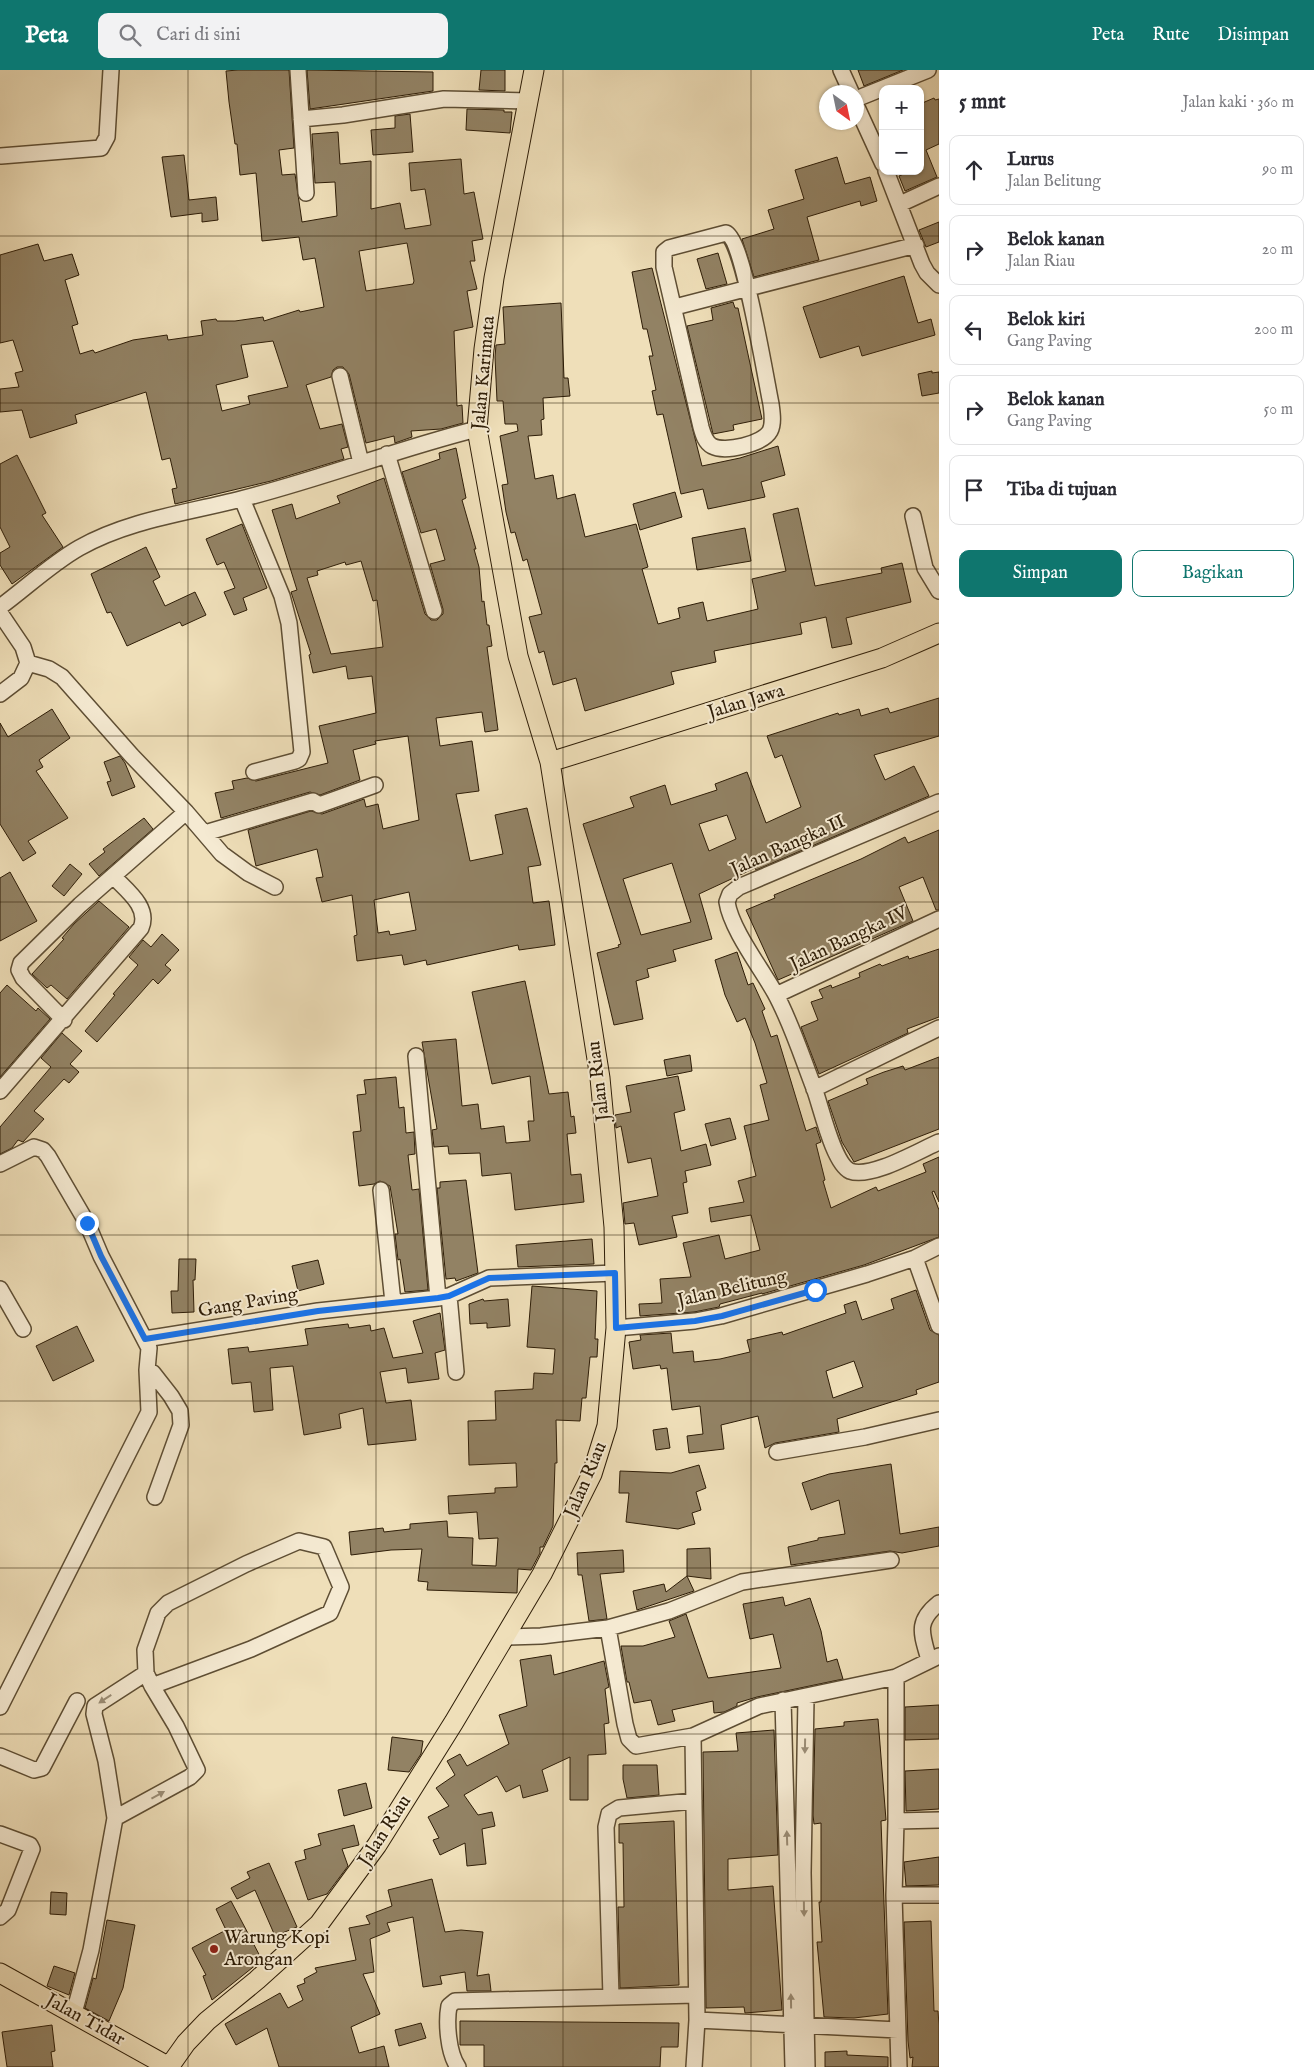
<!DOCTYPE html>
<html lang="id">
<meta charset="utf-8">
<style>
:root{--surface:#fff;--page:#f2f2f3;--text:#2b2b33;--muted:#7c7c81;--line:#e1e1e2;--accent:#0f766e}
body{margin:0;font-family:"IM FELL English",serif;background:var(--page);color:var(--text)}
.controls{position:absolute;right:15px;top:15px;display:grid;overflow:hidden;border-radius:10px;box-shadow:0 1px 4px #0004}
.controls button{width:45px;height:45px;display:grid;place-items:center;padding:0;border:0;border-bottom:1px solid var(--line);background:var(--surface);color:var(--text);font:25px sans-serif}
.compass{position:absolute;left:819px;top:15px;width:45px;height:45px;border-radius:50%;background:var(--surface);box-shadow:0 1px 4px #0004;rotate:147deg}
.stop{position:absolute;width:15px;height:15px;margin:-11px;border:4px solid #1a73e8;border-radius:50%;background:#fff}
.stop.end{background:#1a73e8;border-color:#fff;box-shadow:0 1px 5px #0008}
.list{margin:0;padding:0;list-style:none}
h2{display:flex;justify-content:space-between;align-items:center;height:65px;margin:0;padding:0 20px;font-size:21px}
h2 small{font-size:16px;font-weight:400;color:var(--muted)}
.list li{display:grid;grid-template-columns:32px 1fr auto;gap:15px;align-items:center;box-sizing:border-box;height:70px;margin:0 10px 10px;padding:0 10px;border:1px solid var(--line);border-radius:10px}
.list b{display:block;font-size:19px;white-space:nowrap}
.list p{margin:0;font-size:16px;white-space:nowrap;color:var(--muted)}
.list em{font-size:16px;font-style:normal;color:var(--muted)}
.actions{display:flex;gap:10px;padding:15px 20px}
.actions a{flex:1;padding:11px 0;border:1px solid var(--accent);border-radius:10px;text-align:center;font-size:18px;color:var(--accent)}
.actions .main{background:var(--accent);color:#fff}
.icon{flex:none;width:28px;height:28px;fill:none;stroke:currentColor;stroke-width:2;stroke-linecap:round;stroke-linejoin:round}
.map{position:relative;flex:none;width:939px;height:1997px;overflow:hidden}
header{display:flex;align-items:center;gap:30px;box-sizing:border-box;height:70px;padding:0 25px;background:var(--accent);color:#fff}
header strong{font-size:24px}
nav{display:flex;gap:28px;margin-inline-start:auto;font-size:18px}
.search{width:350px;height:45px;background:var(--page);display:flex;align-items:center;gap:12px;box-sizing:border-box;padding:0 18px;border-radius:10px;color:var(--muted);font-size:19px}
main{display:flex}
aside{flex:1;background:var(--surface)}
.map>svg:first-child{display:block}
.building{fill:#928264;stroke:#2e1d07;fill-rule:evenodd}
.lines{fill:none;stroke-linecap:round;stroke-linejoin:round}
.minor-casing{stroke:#5e4e34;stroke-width:18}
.major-casing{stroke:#2e1d07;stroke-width:21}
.minor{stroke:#f5ead2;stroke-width:15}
.major{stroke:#efdfb9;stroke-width:19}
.oneway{fill:#9b8e77}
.route{stroke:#1a73e8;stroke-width:6}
.grid{fill:none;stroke:#2e1d07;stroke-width:1;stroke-opacity:0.55}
.poi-dot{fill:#8f2418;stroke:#f5ead2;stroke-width:2}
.labels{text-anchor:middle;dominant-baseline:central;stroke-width:4;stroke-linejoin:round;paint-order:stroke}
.street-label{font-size:19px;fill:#2e1d07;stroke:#f5ead2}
.poi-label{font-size:19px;fill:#2e1d07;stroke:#f5ead2;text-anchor:start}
</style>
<header>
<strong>Peta</strong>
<div class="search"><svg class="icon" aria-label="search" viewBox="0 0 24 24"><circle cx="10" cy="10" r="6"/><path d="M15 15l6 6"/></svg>Cari di sini</div>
<nav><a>Peta</a><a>Rute</a><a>Disimpan</a></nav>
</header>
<main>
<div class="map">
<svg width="939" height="1997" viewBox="0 0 939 1997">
<rect width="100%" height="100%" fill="#efdfb9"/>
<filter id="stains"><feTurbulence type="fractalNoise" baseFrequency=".004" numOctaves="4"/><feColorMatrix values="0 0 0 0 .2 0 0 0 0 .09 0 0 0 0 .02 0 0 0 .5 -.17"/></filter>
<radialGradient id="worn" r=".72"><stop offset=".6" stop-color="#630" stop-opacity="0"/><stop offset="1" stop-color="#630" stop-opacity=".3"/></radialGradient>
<path class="building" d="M238 0H289L294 78 279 80 282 105 295 104 302 152 337 146 335 112 315 113 312 64 338 62 340 94 371 91V139L400 133 405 159 431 155 425 119 411 121 409 93 461 89 464 124 474 122 483 169 472 171 475 191H470L477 219 467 221 473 257 454 261 457 336 462 335 463 353 441 359 411 361 412 367 395 373 394 366 366 373 349 304 343 297H337L333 300 331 307 306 315 320 359 342 354 348 377 341 379 344 389 271 411 175 434 172 419 177 418 170 388 162 390 146 322 75 345 77 353 30 368 22 340 0 342V319L19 317 15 303 23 301 13 270 0 273V185L38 174 44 191 72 184 79 205 65 210 78 254 72 256 80 284 93 280 95 283 133 270 167 265 168 270 203 265 201 251 216 249 217 251H235L263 247 264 251 299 240 300 242 324 237 315 188 303 190 299 167 262 171 256 103 240 105 237 74H235L229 32 226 1ZM407 173 414 211 413 214 366 221 359 181ZM273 271 288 317 248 326 250 334 222 341 216 315 248 307 241 275Z
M307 0 433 2V21L310 39Z
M481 0H505V21L479 20Z
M858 0H903L864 16Z
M934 28 935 30 939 29V74L926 80 937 107 905 121 899 106 911 101H920V34Z
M467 39 504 40V42H512L510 63 466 60Z
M410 44 413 82 373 85 371 60 395 58V46Z
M184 85 189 130 216 127 218 150 202 152V143L171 147 162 87Z
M837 87 845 114 870 107 877 131 861 136 860 131 807 147 819 190 754 207 742 169 774 159 768 140 804 129 795 100Z
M939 152V172L926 177 919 160Z
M718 183 727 214 706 219 697 189Z
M652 198 702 396 740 388 778 376 785 405 761 412 765 427 708 439 703 419 681 424 663 344 657 345 652 321 656 320 649 286H653L647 259H643L632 202Z
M904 206 918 253 931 249 935 265 862 286 859 276 820 288 803 237Z
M733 232 735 238H738L762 349 733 355 734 360 713 364 687 256 713 250 711 238Z
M561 233 564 308H568L570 326 543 328 544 349 541 350 542 365 528 366 535 409 553 405 557 429 575 424 585 467 636 454 648 497 642 499 658 554 680 548 678 538 703 532 707 551 758 539 752 509 786 501 773 444 798 438 815 516 882 503 881 498 902 493 911 532 846 548 852 574 832 578 826 547 800 553 802 564 714 581 716 592 671 602 674 614 585 641 576 608 553 615 544 581 539 583 529 547 542 544 527 489 523 491 515 462 511 463 506 442 502 415 508 414 500 366 518 361 517 354H505L503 331H497L495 287 496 275 505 274 503 237Z
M932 301V303L939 302V323L922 326 918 304Z
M456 378 466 428 462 430 476 479H474L479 497 482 532 484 531 487 555H489L492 576 487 577 498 660 485 662 482 642 436 648 440 676 472 671 479 721 456 724 470 791 503 784 495 745 527 738 541 795 528 797 533 833 549 831 555 875 519 880 518 875 427 895 426 890 404 895 402 885 357 891 354 866 357 865 352 825 322 832 316 808 323 807 317 779 256 796 248 760 311 741 322 744 364 729 366 737 378 734 383 759 419 750 408 666 375 671 376 674 353 680 360 710 320 725 310 722 221 748 215 723 234 719 232 711 247 708 256 711 328 693 319 656 376 643 372 606 348 609 346 596 313 603 309 585 311 584 291 522 297 520 272 440 292 434 296 449 340 433 337 426 384 408 425 544 431 550H437L443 544V539L430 494 445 490 436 459 421 463 402 402 440 389 439 383ZM361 491 373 531 377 530 383 577 331 584 307 508 318 505 317 501 345 492 346 495ZM409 822 416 860 390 865 389 861 378 863 374 830Z
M17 385 46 443 42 445 63 477 12 514 0 495V483L10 477 0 457V394Z
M675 422 682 447 640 460 633 434Z
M242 454 267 518 243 528 247 540 234 545 224 522 235 518 224 492 217 495 206 469Z
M745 458 751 491 697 500 692 468Z
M146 477 160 507 153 511 165 536 195 522 206 545 182 556 180 552 127 576 111 542 107 543 91 504Z
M939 628V666L874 685 885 710 914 696 929 726 756 800 755 798 699 824 712 869 673 880 676 891 647 899 649 907 636 911 643 949 614 955 597 883 619 877 618 875 621 874 583 754 634 737 630 727 665 715 671 735 717 720 715 714 747 702 766 753 801 737 782 685 775 688 767 666 838 643 839 645 859 639 861 646 888 638 890 643ZM727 745 736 769 709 781 699 754ZM672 793 691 852 641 865 623 809Z
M52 639 70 668 39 690 43 697 36 701 68 748 28 771 36 783 23 791 0 754V653L8 667Z
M120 686 125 693 135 717 112 726 107 712 111 711 104 692Z
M144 748 153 759 99 806 89 794 105 782 103 779Z
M939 760V840H936L923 807 899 817 913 851 778 910 746 840 775 828 774 825 861 789 905 767 908 773Z
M70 794 82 804 64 826 52 816Z
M10 802 37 851 0 871V808Z
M99 831 129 857 67 929 51 915 47 918 32 904 64 869 62 868 74 854Z
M162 864 179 880 165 895 171 900 158 914 153 909 97 972 85 961 115 925 113 924 138 895 129 887 143 870 151 877Z
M939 879V947L907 959 908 963 819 1004 801 957 818 950 811 932 823 928 819 920 831 915 832 918 860 907 859 903 880 894 882 896 908 886 909 889Z
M737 882 748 915 753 913 765 939 762 941 771 967 777 965 806 1061 816 1057 821 1072 816 1074 825 1110 823 1111 831 1138 876 1117 878 1121 926 1102 923 1094 939 1087V1132L934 1121 932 1122 939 1140V1167L864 1195 762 1224V1223L720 1234 719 1237 694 1242 640 1246 639 1234 662 1233 660 1209 691 1207 683 1173 719 1165 725 1189 760 1180 751 1145 711 1152 709 1138 744 1132 738 1111 756 1106 744 1056 769 1050 760 1015 767 1013 755 973 745 948 737 952 725 925 715 890Z
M525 911 549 1024 568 1022 571 1047 574 1046 576 1063 567 1064 571 1105 581 1104 584 1132 515 1140 511 1103 482 1106 480 1083 449 1084 448 1076 434 1077 432 1060 437 1059 422 972 456 969 462 1036 478 1034 481 1059 504 1056 506 1073 530 1071 528 1051H534L530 1006 492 1014 472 922Z
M7 915 36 941 38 938 50 949 0 1007V923Z
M62 963 82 981 70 994 79 1002 69 1013 64 1009 34 1041 44 1049 23 1072 18 1070 12 1078 0 1084V1057L51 997 41 988Z
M690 985 692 1001 667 1006 664 990Z
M939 987V1059L854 1092 842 1072 828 1031 868 1014 866 1009 884 1002 903 996 905 1000Z
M678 1006 685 1040 674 1043 681 1081 706 1074 711 1095 685 1101 687 1112 683 1113 688 1143 672 1146 677 1167 639 1175 634 1153 625 1154 623 1133 658 1126 651 1088 628 1093 621 1056 616 1058 615 1045 631 1042 626 1016Z
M396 1007 399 1038 404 1037 406 1063 414 1062 415 1084 408 1085 412 1120 419 1119 428 1220 405 1222 400 1189 398 1190 395 1164H398L390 1116 380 1111 374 1114 359 1116 353 1062 361 1061 357 1025 366 1024 364 1010Z
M730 1048 736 1069 711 1076 705 1054Z
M466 1110 478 1203 456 1211 455 1208 446 1209 437 1118H440V1112Z
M592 1169 594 1194 518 1197 516 1175Z
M179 1189H196L195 1210H193L194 1242 172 1243 171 1221H178Z
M318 1190 324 1214 298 1221 292 1196Z
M532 1216 597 1221 595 1269H598L597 1287H590L586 1328H582L580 1351 556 1350 557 1393H555L553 1456 543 1477H540V1483L531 1500 518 1499 517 1523 427 1520 428 1512 418 1511 422 1479 391 1480 351 1485 349 1462 383 1458 384 1462 410 1459V1454L447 1451 448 1467 473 1468 472 1495 496 1496 498 1468 479 1469 477 1442 449 1444 448 1426 495 1423V1418L517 1417 516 1393 469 1395 468 1351 496 1350 495 1321 533 1319 534 1303 553 1304 555 1279 527 1277Z
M916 1220 930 1260 939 1265V1312L916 1320 917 1324 837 1349 839 1362 775 1373 765 1378 758 1346 721 1355 724 1379 689 1383 687 1366 703 1364 700 1336 672 1340 667 1298 661 1299 660 1295 633 1299 629 1272 641 1270 640 1265 671 1263 673 1283 693 1281 694 1292 720 1289 750 1282 747 1270 782 1262 783 1265 846 1243 844 1235 856 1231 862 1250 894 1239 891 1229ZM854 1291 863 1317 833 1328 826 1301Z
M483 1229 484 1231 508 1229 510 1256 487 1258V1253L470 1254 469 1234Z
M440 1243 445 1280 435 1283 439 1309 408 1313 406 1298 380 1302 386 1333 411 1330 416 1370 368 1375 363 1338 339 1344 341 1358 304 1365 293 1296 270 1298 273 1340 254 1342 251 1312 232 1314 228 1279 248 1277 249 1282 308 1275 305 1259 348 1254 349 1258 370 1255 371 1261 384 1258 393 1288 423 1283 413 1251Z
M77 1256 94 1291 53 1311 36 1276Z
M667 1358 670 1378 656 1380 653 1360Z
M891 1394 900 1464 939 1457V1476L902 1483 890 1481 791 1495 788 1477 818 1470V1468L845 1464 839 1430 811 1440 802 1413 829 1404Z
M699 1395 706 1418 696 1422 701 1440 692 1443 695 1454 678 1459 626 1452 629 1423H619L620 1401 671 1403Z
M710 1478 711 1509 687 1506V1479Z
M623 1480 624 1502 600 1504 607 1549 589 1551 582 1505H578L577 1483Z
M687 1506 694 1521 637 1540 633 1521 664 1514 666 1522Z
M783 1527 785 1536 810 1528 821 1561 827 1592 837 1589 843 1609 757 1627 737 1633V1636L724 1642 714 1643 713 1631 672 1640 675 1651 658 1655 651 1630 634 1633 629 1612H627L621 1576H643L675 1567 669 1551 686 1544 708 1608 781 1598 773 1564 750 1569 743 1534Z
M551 1585 554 1605 604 1591 609 1617 605 1619 609 1653 604 1654 606 1684 588 1685V1730H570V1687L542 1700 548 1721 523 1728 520 1715 506 1722 497 1706 464 1725 478 1745 492 1742 495 1756 482 1759 486 1794 467 1796 465 1773 440 1785 433 1770 439 1768 428 1747 449 1736 436 1718 455 1705 447 1691 460 1684 467 1696 509 1674 499 1645 527 1636 520 1590Z
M939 1635V1669L905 1670V1637Z
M878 1649 886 1750 881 1751 888 1944 854 1948 824 1947 817 1872H822L819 1832H821V1753L814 1754 813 1745 815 1659 844 1656V1652Z
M774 1660 778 1785 728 1789V1820L773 1816 782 1940 745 1943 744 1937 706 1938 703 1682 738 1681 736 1663Z
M392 1667 423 1671 421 1684 409 1702 388 1700Z
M623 1695H657L659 1725 627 1728 623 1709Z
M939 1699V1739L906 1741 905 1701Z
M366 1713 372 1738 344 1746 338 1720Z
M674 1751 679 1915 620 1918 618 1837H624L623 1773H619V1754Z
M354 1755 359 1775 342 1779 348 1796 327 1824 308 1830 295 1792 306 1789 304 1780 321 1775 318 1764Z
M939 1787V1815L906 1816 904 1792Z
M269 1793 297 1857 275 1866 255 1820 237 1829 231 1818 250 1808 247 1802Z
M432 1809 445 1862 461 1860 483 1862 477 1906 489 1904 491 1921H467L465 1902 440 1906 442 1914 423 1917 413 1847 387 1853 390 1861 370 1869 374 1902 363 1904 380 1944 351 1957 359 1983 384 1976 389 1997H279L267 1958 236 1975 225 1954 280 1923 288 1938 303 1930 297 1916 305 1913 304 1909 317 1902 315 1898 356 1890 349 1858 370 1854 366 1846 392 1836 388 1820Z
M51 1822 67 1823 66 1845 50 1844Z
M231 1831 262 1890 212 1930 203 1906 206 1905 192 1878 226 1860 216 1839Z
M107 1850 135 1855 123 1918 109 1951 85 1938 93 1908 96 1909Z
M931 1851 934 1941H938L939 1955V1997H912L913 1987 910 1988 908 1971 904 1852Z
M54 1896 75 1903 69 1925 47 1916Z
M460 1951 679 1953 678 1977H661L660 1997H484V1975H460Z
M421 1953 426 1968 399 1976 395 1960Z
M52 1955 55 1981 51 1982 53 1997H7L2 1962Z
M847 1981V1985L888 1987V1997H825V1982Z"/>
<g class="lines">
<defs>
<path id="minor" d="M298 0 306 123
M841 0 851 22
M856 29 928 0
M856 35 883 94
M301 49 343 45 444 29 528 31
M1 86 101 78 107 67 111 0
M886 101 922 194 927 203 939 215
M900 134 939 116
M726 163C743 169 766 310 771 334 772 342 774 353 770 361 763 374 725 383 712 376 705 372 703 364 701 357L664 197V182L669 178Z
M675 237 916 175
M340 306 361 393
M387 384 434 541
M242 429 282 526 289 553 302 682 299 689 295 691 254 702
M913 446 925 498 939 521
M0 537C26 518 51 494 79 478 128 450 187 443 241 429 321 409 397 379 477 359
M0 543 23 577 28 593 21 608 0 624
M28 593 49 599 62 607 132 686 186 742 222 784 248 803 275 817
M939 732 739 817 730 824 727 832C731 859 761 898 775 923 791 952 802 987 814 1018 821 1036 833 1093 850 1101 871 1109 918 1081 939 1072
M205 763 313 731 319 735 375 715
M776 925 939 849
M64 950 23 908 19 900 21 893 80 835 186 742
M416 986 438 1228
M814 1019 939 958
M0 1021 141 858C150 837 126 820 113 806
M0 1094 34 1077 43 1080 48 1086 87 1153 101 1186 149 1278 147 1300 149 1342 0 1637
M381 1120 393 1232
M915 1188 939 1256
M0 1219 23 1259
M449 1226 456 1302
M616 1258 695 1251 721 1246 867 1204 915 1188 939 1176
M145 1269 318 1241 438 1228 449 1226 489 1208 615 1203
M147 1300 153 1303 171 1326 180 1341 181 1355 155 1427
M777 1382 865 1367 939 1350
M608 1558 625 1654 629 1669 636 1676 693 1666 759 1636 896 1607 939 1586
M505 1567 541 1566 608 1558 669 1541 742 1512 891 1490
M929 1590C922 1564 915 1552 939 1533
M896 1607V1751L939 1750
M806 1628 803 1803 807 1997
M783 1630 793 1997
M693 1666 697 1950 694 1997
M0 1686 34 1700 42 1698 77 1631
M115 1748 190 1707 197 1700 176 1656 152 1616 146 1603 145 1580 158 1543 168 1533 246 1494 299 1471 324 1477 341 1517 330 1543 251 1579 152 1616
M896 1751 894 1825 899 1997
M0 1764 30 1775 32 1779 8 1840 0 1847
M894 1825H939
M611 1927 606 1757 609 1744 619 1738 694 1731
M74 1943 91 1880 115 1748 106 1691 94 1644 95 1636 146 1603
M697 1950 898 1960
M458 1997C448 1983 446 1952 449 1936L455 1931 695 1925"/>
<path id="major" d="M550 692 882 588 939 563
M0 1903 169 1997
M169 1997 186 1973 207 1951 257 1910 319 1854 377 1775 454 1652 542 1504 592 1404 607 1356 616 1258 614 1157 600 1008 550 692 518 586 477 359 484 279 494 208 534 0"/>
</defs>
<use href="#minor" class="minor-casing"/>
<use href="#major" class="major-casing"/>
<use href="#minor" class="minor"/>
<use href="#major" class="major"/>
</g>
<defs><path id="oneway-solid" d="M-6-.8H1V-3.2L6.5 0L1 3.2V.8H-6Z" transform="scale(1.25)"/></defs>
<g class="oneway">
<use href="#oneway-solid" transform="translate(105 1629) rotate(147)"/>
<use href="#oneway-solid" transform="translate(805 1676) rotate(91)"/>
<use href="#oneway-solid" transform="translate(158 1725) rotate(-29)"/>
<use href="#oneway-solid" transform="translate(787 1768) rotate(-92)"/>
<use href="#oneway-solid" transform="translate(804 1839) rotate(89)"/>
<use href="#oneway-solid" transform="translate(791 1931) rotate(-91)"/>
</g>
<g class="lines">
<path class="route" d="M87 1153 101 1186 145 1269 318 1241 438 1228 449 1226 489 1208 615 1203 616 1258 695 1251 722 1246 815 1220"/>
</g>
<path class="grid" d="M188 0V1997M376 0V1997M563 0V1997M751 0V1997M0 166H939M0 333H939M0 499H939M0 666H939M0 832H939M0 998H939M0 1165H939M0 1331H939M0 1498H939M0 1664H939M0 1831H939"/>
<circle class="poi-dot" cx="214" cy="1879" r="5"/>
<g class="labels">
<g class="street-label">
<text transform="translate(484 303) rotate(-85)">Jalan Karimata</text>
<text transform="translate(746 632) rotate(-17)">Jalan Jawa</text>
<text transform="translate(788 776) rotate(-24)">Jalan Bangka II</text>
<text transform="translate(849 869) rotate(-25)">Jalan Bangka IV</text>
<text transform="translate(599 1011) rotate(-97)">Jalan Riau</text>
<text transform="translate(732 1219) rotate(-13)">Jalan Belitung</text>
<text transform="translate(248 1233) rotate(-10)">Gang Paving</text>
<text transform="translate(586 1410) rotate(-67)">Jalan Riau</text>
<text transform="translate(385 1761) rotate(-57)">Jalan Riau</text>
<text transform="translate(85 1950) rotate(29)">Jalan Tidar</text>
</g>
<g class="poi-label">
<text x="224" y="1868">Warung Kopi<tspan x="224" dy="22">Arongan</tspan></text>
</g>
</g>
<rect width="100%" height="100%" filter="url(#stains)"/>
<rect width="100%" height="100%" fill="url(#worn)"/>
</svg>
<div class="controls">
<button>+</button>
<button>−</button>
</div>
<svg class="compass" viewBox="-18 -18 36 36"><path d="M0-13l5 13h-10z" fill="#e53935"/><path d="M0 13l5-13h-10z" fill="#7c7c81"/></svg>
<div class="stop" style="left:815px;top:1220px"></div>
<div class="stop end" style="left:87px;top:1153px"></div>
</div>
<aside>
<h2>5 mnt<small>Jalan kaki · 360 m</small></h2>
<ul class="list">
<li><svg class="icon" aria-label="ahead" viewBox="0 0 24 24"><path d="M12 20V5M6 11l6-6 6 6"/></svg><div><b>Lurus</b><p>Jalan Belitung</p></div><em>90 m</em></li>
<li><svg class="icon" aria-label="right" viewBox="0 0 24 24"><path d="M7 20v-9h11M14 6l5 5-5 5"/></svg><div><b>Belok kanan</b><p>Jalan Riau</p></div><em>20 m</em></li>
<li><svg class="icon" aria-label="left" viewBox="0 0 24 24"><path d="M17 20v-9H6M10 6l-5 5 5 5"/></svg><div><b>Belok kiri</b><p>Gang Paving</p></div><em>200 m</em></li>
<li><svg class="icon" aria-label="right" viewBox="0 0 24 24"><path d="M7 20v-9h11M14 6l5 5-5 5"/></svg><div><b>Belok kanan</b><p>Gang Paving</p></div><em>50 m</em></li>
<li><svg class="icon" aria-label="arrive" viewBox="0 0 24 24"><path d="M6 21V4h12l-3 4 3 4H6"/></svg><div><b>Tiba di tujuan</b></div></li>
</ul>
<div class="actions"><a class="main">Simpan</a><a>Bagikan</a></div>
</aside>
</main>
